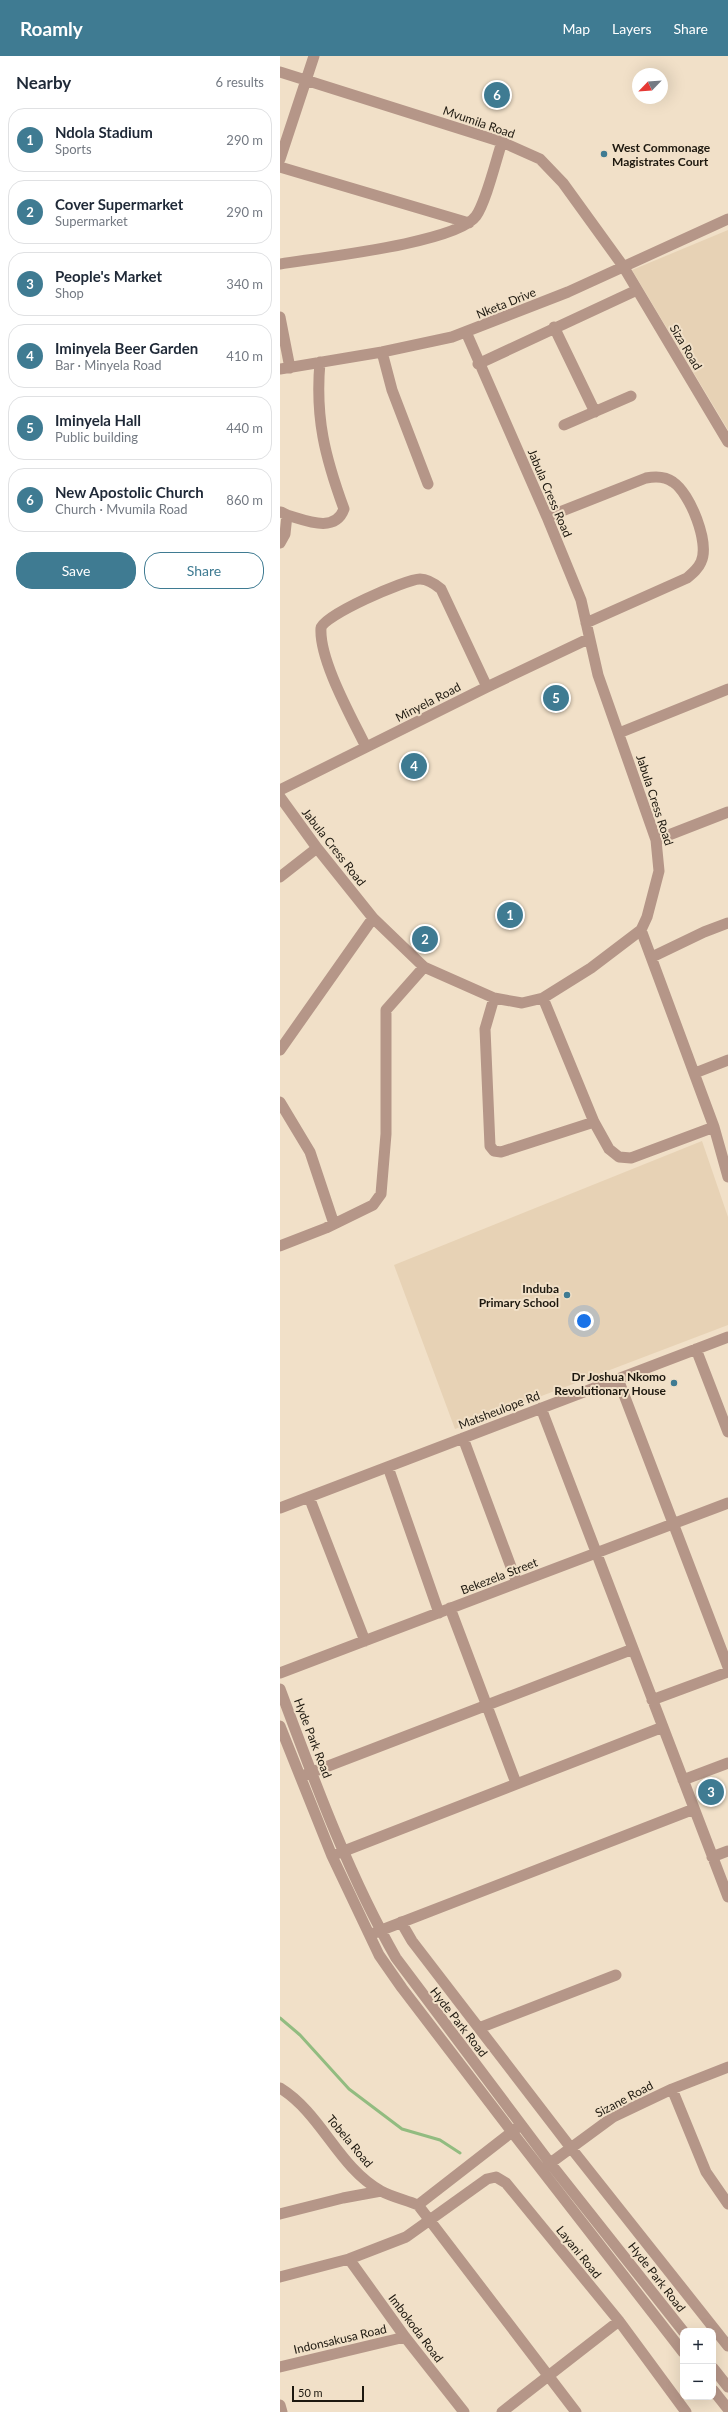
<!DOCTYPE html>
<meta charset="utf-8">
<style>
:root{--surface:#fff;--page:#f2f2f3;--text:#1f2937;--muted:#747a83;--line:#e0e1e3;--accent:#3f7b92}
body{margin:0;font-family:Lato,sans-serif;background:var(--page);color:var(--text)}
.controls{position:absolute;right:12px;bottom:12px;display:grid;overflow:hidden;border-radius:8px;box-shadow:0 4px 16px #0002}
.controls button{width:36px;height:36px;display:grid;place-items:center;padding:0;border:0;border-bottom:1px solid var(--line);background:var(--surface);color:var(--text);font:20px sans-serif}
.compass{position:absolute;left:352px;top:12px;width:36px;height:36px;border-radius:50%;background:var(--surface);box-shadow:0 4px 16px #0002;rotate:245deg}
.scale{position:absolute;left:12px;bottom:10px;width:72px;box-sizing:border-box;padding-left:4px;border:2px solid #1d180f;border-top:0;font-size:11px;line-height:14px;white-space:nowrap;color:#1d180f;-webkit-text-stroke:3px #f1e0c8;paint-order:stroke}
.you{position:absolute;left:304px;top:1265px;width:14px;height:14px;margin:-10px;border:3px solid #fff;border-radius:50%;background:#1a73e8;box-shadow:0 0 0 6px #1a73e833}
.badge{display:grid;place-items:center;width:26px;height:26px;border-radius:50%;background:var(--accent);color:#fff;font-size:13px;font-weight:700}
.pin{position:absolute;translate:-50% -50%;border:2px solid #fff;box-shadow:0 1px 4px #0006}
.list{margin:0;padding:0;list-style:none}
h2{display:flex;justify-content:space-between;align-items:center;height:52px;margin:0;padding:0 16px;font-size:17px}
h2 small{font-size:13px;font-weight:400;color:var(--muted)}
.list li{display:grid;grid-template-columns:26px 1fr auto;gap:12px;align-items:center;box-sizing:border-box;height:64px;margin:0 8px 8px;padding:0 8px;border:1px solid var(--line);border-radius:16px}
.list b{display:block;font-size:15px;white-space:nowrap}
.list p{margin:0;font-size:13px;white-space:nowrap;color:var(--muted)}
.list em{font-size:13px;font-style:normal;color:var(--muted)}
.actions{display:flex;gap:8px;padding:12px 16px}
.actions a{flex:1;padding:9px 0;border:1px solid var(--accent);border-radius:16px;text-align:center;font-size:14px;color:var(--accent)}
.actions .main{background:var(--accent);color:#fff}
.map{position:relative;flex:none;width:448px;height:2356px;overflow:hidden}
header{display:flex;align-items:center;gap:24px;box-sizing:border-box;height:56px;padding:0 20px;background:var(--accent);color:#fff}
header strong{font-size:19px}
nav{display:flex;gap:22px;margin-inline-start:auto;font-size:14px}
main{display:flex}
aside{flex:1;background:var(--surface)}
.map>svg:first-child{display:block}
.built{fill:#e7d2b5}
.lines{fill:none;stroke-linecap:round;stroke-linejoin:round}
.stream{stroke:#92bc80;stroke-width:3}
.minor{stroke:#b59688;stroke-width:11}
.poi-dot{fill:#3f7b92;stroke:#f1e0c8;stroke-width:1.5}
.labels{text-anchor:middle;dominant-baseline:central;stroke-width:4;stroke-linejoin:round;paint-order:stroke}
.street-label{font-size:12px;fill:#1d180f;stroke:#f1e0c8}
.poi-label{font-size:12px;font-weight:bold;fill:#1d180f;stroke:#f1e0c8;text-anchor:end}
</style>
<header>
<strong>Roamly</strong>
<nav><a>Map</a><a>Layers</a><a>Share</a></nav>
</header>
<main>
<aside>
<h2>Nearby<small>6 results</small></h2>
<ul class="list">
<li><span class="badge">1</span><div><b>Ndola Stadium</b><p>Sports</p></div><em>290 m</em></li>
<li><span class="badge">2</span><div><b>Cover Supermarket</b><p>Supermarket</p></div><em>290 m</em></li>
<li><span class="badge">3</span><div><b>People's Market</b><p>Shop</p></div><em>340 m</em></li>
<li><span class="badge">4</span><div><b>Iminyela Beer Garden</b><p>Bar · Minyela Road</p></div><em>410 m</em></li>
<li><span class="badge">5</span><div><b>Iminyela Hall</b><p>Public building</p></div><em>440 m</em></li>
<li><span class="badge">6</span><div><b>New Apostolic Church</b><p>Church · Mvumila Road</p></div><em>860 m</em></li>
</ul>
<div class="actions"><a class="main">Save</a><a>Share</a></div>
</aside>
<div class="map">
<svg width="448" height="2356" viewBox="0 0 448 2356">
<rect width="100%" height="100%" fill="#f1e0c8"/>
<path class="built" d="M448 174V374L352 214Z
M422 1085 448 1161V1269L175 1373 114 1209Z"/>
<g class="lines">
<path class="stream" d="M0 1962 20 1979 69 2033 122 2073 160 2084 180 2097"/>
<path class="minor" d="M0 16 222 86 260 103 283 127 343 210 448 386
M0 103 34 0
M0 111 189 167
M0 208C36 202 177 187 196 160 206 146 216 104 222 86
M0 261 10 312
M274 271 315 356
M102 296 112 334 148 428
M198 308 357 234
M0 313 102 296 172 281 288 236 448 163
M284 369 351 340
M7 459C25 464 55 478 64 453 45 401 35 362 40 306
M267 461 366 422C376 420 385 420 393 426 410 437 430 487 421 506 418 513 413 517 407 522L306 567
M0 487 5 478 7 459 1 456
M339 677 448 633
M86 691C72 662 39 604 41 572 42 560 126 523 140 523 148 523 155 528 161 533L207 631
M0 734 207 631 308 583
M0 741 37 792 93 862 144 911 214 942 242 947 263 942 311 912 361 874 367 861 379 815 376 784 318 619 301 544 267 461 186 276
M376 784 448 756
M0 821 37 792
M361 874 434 1071 448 1121
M372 901 424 876 448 867
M214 942 205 973 210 1090 214 1095 221 1096 314 1066
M263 942 314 1066 329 1093 339 1101 351 1102 434 1071
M0 994 93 862
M415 1017 448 1004
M0 1046 30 1096 54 1168
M0 1190 46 1172 93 1149 101 1138 106 1078V954L144 911
M416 1293 448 1376
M338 1323 448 1611
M261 1352 448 1841
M183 1382 237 1527
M108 1411 159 1557
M29 1441 85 1585
M0 1452 448 1281
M170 1552 236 1727
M0 1617 448 1447
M0 1633C34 1724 68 1818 116 1902L270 2107 403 2275
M372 1644 448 1616
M0 1670 52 1800 99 1899 122 1932 232 2076 403 2296
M25 1719 353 1593
M403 1724 448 1707
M59 1797 383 1671
M432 1801 448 1795
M121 1866 132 1885 291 2092 448 2290
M94 1877 414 1753
M199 1972 336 1919
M0 2032C42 2058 58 2111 101 2135 112 2141 126 2144 138 2149L237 2072
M392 2033 426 2116 448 2148
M265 2111 333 2061 392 2033 448 2011
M138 2149 296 2356
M0 2158 63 2142 101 2135
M69 2203 125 2281 184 2356
M0 2221 69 2203 126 2181 207 2123 216 2121 226 2127 339 2265 406 2356
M0 2311 125 2281
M433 2312 448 2331
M433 2334 448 2353
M0 2349 2 2356
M222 2356 339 2265"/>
</g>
<g class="poi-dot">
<circle cx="324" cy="98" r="4"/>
<circle cx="287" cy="1239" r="4"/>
<circle cx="394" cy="1327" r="4"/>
</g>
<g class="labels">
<g class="street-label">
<text transform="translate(199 66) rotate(19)">Mvumila Road</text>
<text transform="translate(226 247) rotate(-22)">Nketa Drive</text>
<text transform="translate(406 291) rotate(59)">Siza Road</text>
<text transform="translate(270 437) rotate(67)">Jabula Cress Road</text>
<text transform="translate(148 646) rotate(-27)">Minyela Road</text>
<text transform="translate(375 744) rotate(72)">Jabula Cress Road</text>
<text transform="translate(54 791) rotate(52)">Jabula Cress Road</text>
<text transform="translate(219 1354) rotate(-21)">Matsheulope Rd</text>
<text transform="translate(219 1520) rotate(-21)">Bekezela Street</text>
<text transform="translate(33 1682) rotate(69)">Hyde Park Road</text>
<text transform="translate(179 1966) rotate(52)">Hyde Park Road</text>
<text transform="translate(344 2043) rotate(-28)">Sizane Road</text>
<text transform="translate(70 2085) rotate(50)">Tobela Road</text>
<text transform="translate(299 2196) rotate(51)">Layani Road</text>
<text transform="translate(377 2221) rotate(52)">Hyde Park Road</text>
<text transform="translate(136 2272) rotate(53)">Imbokoda Road</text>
<text transform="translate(60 2283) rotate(-13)">Indonsakusa Road</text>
</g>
<g class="poi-label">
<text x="332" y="91" text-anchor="start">West Commonage<tspan x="332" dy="14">Magistrates Court</tspan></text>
<text x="279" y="1232">Induba<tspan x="279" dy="14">Primary School</tspan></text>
<text x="386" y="1320">Dr Joshua Nkomo<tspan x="386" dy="14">Revolutionary House</tspan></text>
</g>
</g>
</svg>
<div class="controls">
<button>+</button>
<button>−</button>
</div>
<svg class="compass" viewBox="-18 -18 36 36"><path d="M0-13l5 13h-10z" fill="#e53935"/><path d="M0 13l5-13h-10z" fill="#747a83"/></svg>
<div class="scale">50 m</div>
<div class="you"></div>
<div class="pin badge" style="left:230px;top:859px">1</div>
<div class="pin badge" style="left:145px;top:883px">2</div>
<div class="pin badge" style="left:431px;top:1736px">3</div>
<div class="pin badge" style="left:134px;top:710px">4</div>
<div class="pin badge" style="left:276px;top:642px">5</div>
<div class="pin badge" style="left:217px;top:39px">6</div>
</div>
</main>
